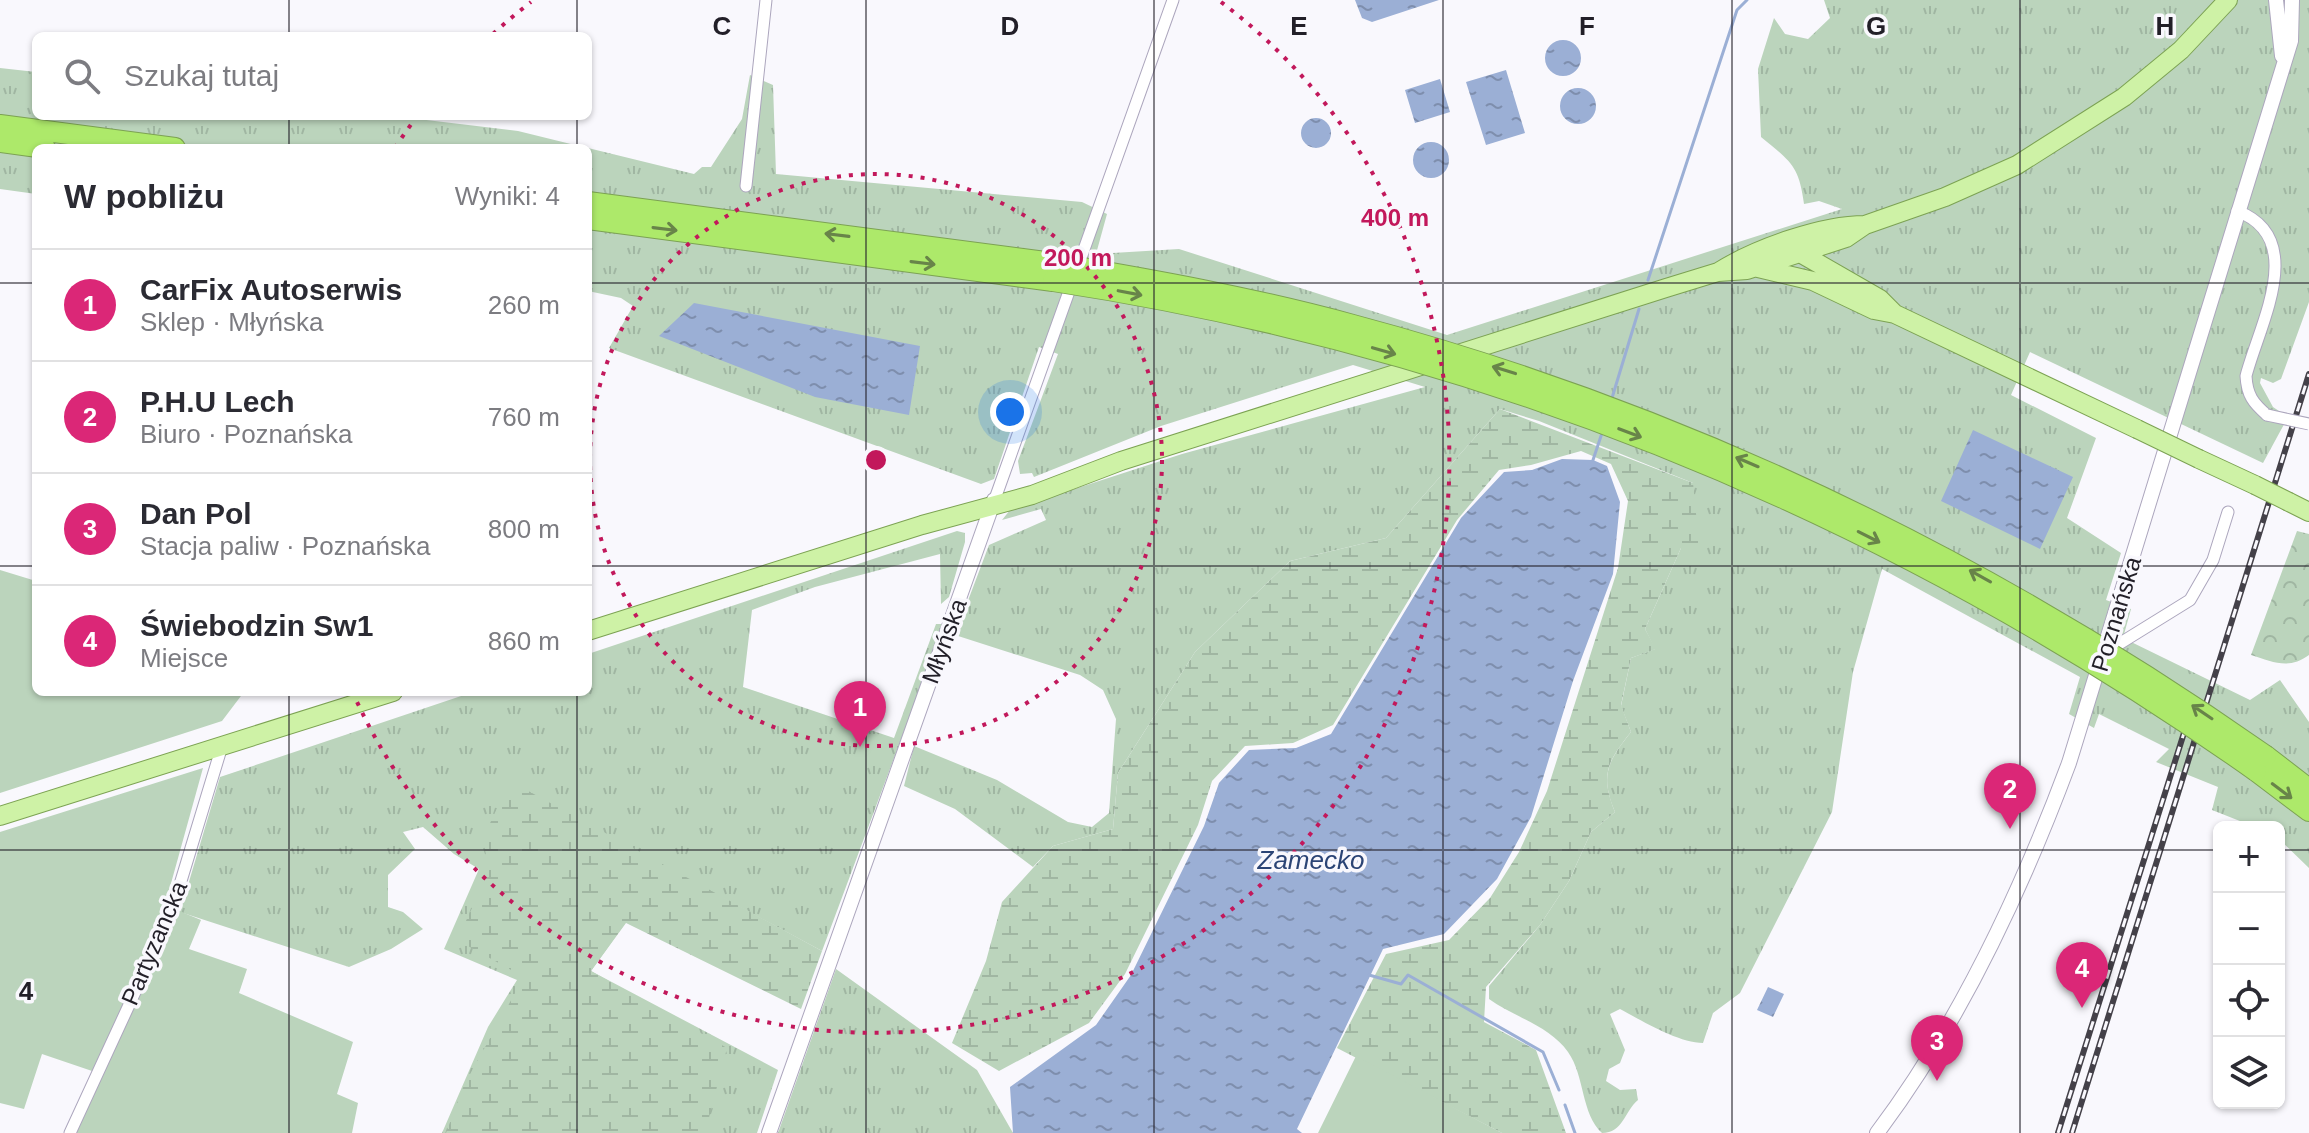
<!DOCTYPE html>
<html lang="pl">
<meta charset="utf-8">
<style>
:root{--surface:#fff;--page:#f2f2f3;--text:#2b2b33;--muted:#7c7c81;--line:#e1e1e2;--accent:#db2777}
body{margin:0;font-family:Arial,sans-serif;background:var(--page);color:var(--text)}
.controls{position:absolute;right:24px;bottom:24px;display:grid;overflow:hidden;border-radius:12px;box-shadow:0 2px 6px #0004}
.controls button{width:72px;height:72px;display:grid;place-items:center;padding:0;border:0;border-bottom:2px solid var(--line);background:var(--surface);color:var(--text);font:40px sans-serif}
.you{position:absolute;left:1010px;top:412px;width:28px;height:28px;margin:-20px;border:6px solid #fff;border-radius:50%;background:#1a73e8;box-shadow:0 0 0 12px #1a73e833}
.badge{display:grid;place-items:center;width:52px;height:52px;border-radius:50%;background:var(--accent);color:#fff;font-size:26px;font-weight:700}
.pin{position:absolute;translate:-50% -66px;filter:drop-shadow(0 2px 4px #0008)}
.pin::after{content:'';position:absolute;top:42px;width:28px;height:24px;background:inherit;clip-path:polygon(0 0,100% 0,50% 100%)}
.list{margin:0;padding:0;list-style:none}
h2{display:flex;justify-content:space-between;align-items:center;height:104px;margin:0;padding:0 32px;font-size:34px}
h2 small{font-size:26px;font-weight:400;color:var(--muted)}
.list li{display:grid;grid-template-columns:52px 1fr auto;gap:24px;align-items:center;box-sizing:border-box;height:112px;padding:0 32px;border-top:2px solid var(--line)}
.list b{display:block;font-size:30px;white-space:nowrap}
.list p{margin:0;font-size:26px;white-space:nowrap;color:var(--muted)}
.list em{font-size:26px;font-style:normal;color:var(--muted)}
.icon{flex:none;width:44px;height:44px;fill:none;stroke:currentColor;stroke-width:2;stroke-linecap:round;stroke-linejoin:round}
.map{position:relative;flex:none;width:2309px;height:1133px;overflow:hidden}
.search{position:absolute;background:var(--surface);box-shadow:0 2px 6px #0004;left:32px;top:32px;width:560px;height:88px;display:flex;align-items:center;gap:20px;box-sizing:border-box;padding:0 28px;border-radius:12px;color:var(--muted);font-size:30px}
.panel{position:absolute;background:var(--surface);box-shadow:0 2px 6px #0004;left:32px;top:144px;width:560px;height:552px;border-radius:12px}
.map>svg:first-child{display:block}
.grass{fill:url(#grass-tufts)}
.forest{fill:url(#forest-crowns)}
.wetland{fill:url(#wetland-marsh)}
.garden{fill:#bbd4bc}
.water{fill:url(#water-ripples)}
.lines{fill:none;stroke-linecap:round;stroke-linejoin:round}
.stream{stroke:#9bafd5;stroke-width:3}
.minor-casing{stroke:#aca6bd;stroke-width:13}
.tertiary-casing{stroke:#aca6bd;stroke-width:16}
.primary-casing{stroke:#7ca253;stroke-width:20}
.motorway-casing{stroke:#7ca253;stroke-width:22}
.minor{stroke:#fff;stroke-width:11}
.tertiary{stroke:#fff;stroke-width:14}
.primary{stroke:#cef2a6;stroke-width:18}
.motorway{stroke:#ade96a;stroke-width:20}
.rail-casing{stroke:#444149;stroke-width:6}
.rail{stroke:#f9f8fd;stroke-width:3;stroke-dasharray:9;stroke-linecap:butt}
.minor-bridge-casing{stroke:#aca6bd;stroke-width:13;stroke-linecap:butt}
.primary-bridge-casing{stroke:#7ca253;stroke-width:20;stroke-linecap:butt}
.motorway-bridge-casing{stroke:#7ca253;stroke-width:22;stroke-linecap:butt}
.minor-bridge{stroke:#fff;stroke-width:11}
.primary-bridge{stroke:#cef2a6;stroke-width:18}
.motorway-bridge{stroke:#ade96a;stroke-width:20}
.oneway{stroke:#688449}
.grid{fill:none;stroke:#221f28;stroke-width:2;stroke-opacity:0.55}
.ring{fill:none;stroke:#c2185b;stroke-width:4;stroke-dasharray:4 8}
.labels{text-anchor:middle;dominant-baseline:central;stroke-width:7;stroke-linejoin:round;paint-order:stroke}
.street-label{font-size:24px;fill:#221f28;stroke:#f9f8fd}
.water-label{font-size:26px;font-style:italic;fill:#2b4475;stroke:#f9f8fd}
.grid-label{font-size:26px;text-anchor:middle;font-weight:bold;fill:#221f28;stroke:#f9f8fd;stroke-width:7;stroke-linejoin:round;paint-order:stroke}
.centre{fill:#c2185b;stroke:#f9f8fd;stroke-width:4}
.ring-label{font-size:24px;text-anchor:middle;font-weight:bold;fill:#c2185b;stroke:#f9f8fd;stroke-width:7;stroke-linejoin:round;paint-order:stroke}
</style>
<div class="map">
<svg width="2309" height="1133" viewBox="0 0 2309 1133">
<defs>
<pattern id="grass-tufts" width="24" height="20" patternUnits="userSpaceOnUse" patternTransform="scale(2)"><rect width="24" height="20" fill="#bbd4bc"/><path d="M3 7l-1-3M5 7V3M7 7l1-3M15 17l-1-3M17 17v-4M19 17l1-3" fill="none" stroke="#a0b6a2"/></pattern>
<pattern id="forest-crowns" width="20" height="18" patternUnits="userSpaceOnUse" patternTransform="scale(2)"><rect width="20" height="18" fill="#bbd4bc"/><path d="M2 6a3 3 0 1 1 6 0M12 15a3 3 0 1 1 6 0" fill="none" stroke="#a0b6a2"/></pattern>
<pattern id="wetland-marsh" width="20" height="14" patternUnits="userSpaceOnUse" patternTransform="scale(2)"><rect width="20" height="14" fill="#bbd4bc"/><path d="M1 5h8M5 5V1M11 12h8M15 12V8" fill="none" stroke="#a0b6a2"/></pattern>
<pattern id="water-ripples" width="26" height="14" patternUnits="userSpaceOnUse" patternTransform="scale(2)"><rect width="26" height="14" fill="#9bafd5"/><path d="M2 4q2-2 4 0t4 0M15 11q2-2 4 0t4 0" fill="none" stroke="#7e8ead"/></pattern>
</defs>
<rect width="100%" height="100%" fill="#f9f8fd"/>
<path class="grass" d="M1824 0H2309V302L2281 379 2273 383 2261 378 2260 383 2273 407 2288 417 2263 463 2030 352 2011 395 2096 438 2067 518 2121 553 2106 600 2131 609 2123 638 2250 700 2280 680 2309 722V868L2279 839V827H2255L2212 810 2218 787 2156 762 2169 749 2099 714 2094 728 2069 714 2080 677 1882 569 1853 672 1832 812 1740 993 1713 1013 1703 1043C1679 1043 1642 1021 1620 1009L1610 1014 1625 1050 1620 1063 1609 1069 1606 1081 1620 1090 1636 1089 1638 1100C1624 1112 1623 1133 1602 1133 1581 1114 1585 1076 1568 1052 1550 1026 1514 1017 1489 999V986L1540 925 1569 881 1591 832 1615 812C1600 776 1607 762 1631 732L1621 706 1631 658 1655 649 1645 629 1681 548 1693 483 1539 421 1500 409 1386 538 1290 561 1195 652 1118 773 1113 829 1053 846 1033 867 955 809 904 786 914 746 997 780 1068 822 1092 827 1109 813 1116 719 1103 690 1080 675 955 635 989 545 1046 520 1041 509 1002 520 1010 510 1182 454 1425 387 1353 365 1161 426 1034 477 1032 473 1020 474 1018 461 1058 354 1039 347 994 479 981 484 609 348 633 306 621 298 588 291V148L694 174 702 167H711L742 119 750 75 773 85 776 174 1082 202 1107 214 1096 254 1179 249 1447 335 1842 209 1819 201 1804 204C1799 165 1790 161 1761 137L1758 69 1774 18 1785 34 1808 39 1830 18Z
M0 68 36 72V116H393L518 131 587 148H36V194L0 189Z
M957 531 965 533V542L949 597 941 604 940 554 815 587 752 610 743 687 894 738 936 624H944L822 951 695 883 626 922 591 971 778 1070 757 1133H442L488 1027 517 980 444 949 479 869 454 854 423 827 403 832 415 849 388 875V907L403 912 423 929 391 949 349 967 180 912 220 777 473 692H588V654Z
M836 969 977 1070 1013 1133H778Z"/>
<path class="forest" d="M2297 531 2309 534V655C2289 670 2273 662 2251 655Z"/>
<path class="wetland" d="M1500 409 1693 483 1699 544 1681 548 1645 629 1656 649 1631 658 1621 705 1631 732C1607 762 1600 775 1615 812L1591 832 1569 881 1540 925 1486 987 1484 1022 1536 1050 1566 1133H1502L1337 1048 1386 954 1449 940 1490 898 1519 852 1547 791 1618 568 1628 501 1611 464 1581 451 1531 465 1499 470 1457 520 1333 725 1293 743 1245 746 1212 781 1198 825 1125 974 1089 1023 999 1071 952 1043 986 961 1002 902 1053 846 1113 829 1118 773 1195 652 1290 561 1386 538Z
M510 781 822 951 801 1009 626 923 591 971 727 1048 705 1133H446L464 1085 524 977 457 940 489 872 483 838Z"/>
<path class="garden" d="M0 570 36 581V692H244L222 721 0 793Z
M203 768 165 905 201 920 189 949 247 969 239 993 353 1042 337 1094 358 1103 352 1133H70L95 1072 42 1054 24 1109 0 1103V832Z
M1356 1056 1502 1133H1318Z"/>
<path class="water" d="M1355 0H1439L1372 22 1362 18Z
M1545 58a18 18 0 1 1 36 0a18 18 0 1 1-36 0Z
M1506 70 1525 133 1486 145 1466 82Z
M1440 79 1450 112 1415 123 1405 90Z
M1560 106a18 18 0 1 1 36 0a18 18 0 1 1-36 0Z
M1301 133a15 15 0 1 1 30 0a15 15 0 1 1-30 0Z
M1413 160a18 18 0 1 1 36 0a18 18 0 1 1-36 0Z
M694 303 920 346 909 415 815 397 659 336Z
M1973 430 2073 477 2040 549 1941 501Z
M1562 459 1593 460 1607 466 1620 502 1613 574 1573 681 1531 817 1497 879 1444 934 1383 949 1297 1129 1302 1133H1013L1010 1087 1096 1025 1131 975 1204 826 1219 783 1249 750 1296 748 1331 734 1461 518 1504 472 1532 470Z
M1768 987 1784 994 1773 1017 1757 1010Z"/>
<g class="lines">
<path class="stream" d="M1648 280 1737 10 1747 0
M1612 398 1639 309
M1593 460 1602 433
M1369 975 1401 984 1408 975 1543 1052 1559 1090
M1565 1105 1575 1133"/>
<defs>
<path id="minor" d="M746 186 766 0
M2237 211C2309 238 2259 325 2246 376 2247 395 2253 403 2267 415
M996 496 1173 0
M2106 652 2190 600 2213 560 2228 512
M70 1133 171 914 222 746"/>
<path id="tertiary" d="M2276 0 2282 56
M769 1133 994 500
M1877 1133C1960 1023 2021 892 2069 763L2291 41 2292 0"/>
<path id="primary" d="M1800 253 1880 299 1895 314
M1758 268 1813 281 1874 310 1895 314 2137 429
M1720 271C1757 248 1822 225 1865 225
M2199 459 2255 485
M2289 502 2309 512
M588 631 922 525 1032 495 1121 461 1666 288 1718 272 1747 270 1846 238 1865 225 1945 197 2017 165 2124 97 2181 50 2228 0
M0 816 393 692"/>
<path id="motorway" d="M0 125 175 148
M0 142 45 148
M588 202 1053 263
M588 219 1053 281
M2266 756 2309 789
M2256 771 2309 811"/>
</defs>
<use href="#minor" class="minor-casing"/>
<use href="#tertiary" class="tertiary-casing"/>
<use href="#primary" class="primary-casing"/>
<use href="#motorway" class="motorway-casing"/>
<use href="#minor" class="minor"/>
<use href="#tertiary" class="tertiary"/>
<use href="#primary" class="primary"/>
<use href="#motorway" class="motorway"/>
<defs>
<path id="rail" d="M2058 1133 2189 717
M2072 1133 2309 374"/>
</defs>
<use href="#rail" class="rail-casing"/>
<use href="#rail" class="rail"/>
<defs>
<path id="minor-bridge" d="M2267 415 2309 424"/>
<path id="primary-bridge" d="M2137 429 2199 459
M2255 485 2289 502"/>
<path id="motorway-bridge" d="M1053 263C1154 280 1254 298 1353 325 1682 413 1987 560 2266 756
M1053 281C1492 348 1894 515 2256 771"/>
</defs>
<use href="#minor-bridge" class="minor-bridge-casing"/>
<use href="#primary-bridge" class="primary-bridge-casing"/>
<use href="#motorway-bridge" class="motorway-bridge-casing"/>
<use href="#minor-bridge" class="minor-bridge"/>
<use href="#primary-bridge" class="primary-bridge"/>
<use href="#motorway-bridge" class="motorway-bridge"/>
</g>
<defs><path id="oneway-shaft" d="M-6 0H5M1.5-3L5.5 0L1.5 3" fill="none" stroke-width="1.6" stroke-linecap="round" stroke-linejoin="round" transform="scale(2)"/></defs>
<g class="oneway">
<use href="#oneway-shaft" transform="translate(665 229) rotate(7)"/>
<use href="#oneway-shaft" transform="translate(837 235) rotate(-173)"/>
<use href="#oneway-shaft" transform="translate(923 263) rotate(7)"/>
<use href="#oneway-shaft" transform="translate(1130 293) rotate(11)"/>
<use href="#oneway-shaft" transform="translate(1384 351) rotate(16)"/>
<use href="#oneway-shaft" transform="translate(1504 370) rotate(-163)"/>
<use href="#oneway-shaft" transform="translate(1630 433) rotate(21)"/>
<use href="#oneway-shaft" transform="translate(1747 462) rotate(-157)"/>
<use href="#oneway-shaft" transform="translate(1869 537) rotate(27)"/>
<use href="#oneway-shaft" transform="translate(1980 576) rotate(-151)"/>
<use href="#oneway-shaft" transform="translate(2202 712) rotate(-146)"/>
<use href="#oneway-shaft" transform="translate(2282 791) rotate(37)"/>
</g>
<path class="grid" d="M289 0V36M577 0V36M866 0V1133M1154 0V1133M1443 0V1133M1732 0V1133M2020 0V1133M289 116V148M577 116V148M0 283H36M588 283H2309M0 566H36M588 566H2309M289 692V1133M577 692V1133M0 850H2219M2279 850H2309"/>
<g class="ring">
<circle cx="876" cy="460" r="286"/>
<path d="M395 148A573 573 0 0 1 415 119M493 34A573 573 0 0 1 531 2M1221 2A573 573 0 1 1 353 693"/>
</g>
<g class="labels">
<g class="street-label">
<text transform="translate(2116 614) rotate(-73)">Poznańska</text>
<text transform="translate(944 641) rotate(-70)">Młyńska</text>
<text transform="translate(154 943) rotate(-67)">Partyzancka</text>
</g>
<g class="water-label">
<text x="1311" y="860">Zamecko</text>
</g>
</g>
<g class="grid-label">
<text x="722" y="35">C</text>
<text x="1010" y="35">D</text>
<text x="1299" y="35">E</text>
<text x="1587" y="35">F</text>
<text x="1876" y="35">G</text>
<text x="2165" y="35">H</text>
<text x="26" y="1000">4</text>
</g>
<circle cx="876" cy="460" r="12" class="centre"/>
<g class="ring-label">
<text x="1395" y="226">400 m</text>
<text x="1078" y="266">200 m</text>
</g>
</svg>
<div class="controls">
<button>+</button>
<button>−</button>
<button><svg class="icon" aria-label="locate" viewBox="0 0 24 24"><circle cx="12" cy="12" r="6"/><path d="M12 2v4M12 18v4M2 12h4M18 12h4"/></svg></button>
<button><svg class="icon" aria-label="layers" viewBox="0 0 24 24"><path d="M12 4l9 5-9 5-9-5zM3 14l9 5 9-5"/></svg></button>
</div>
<div class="you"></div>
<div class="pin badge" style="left:860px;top:747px">1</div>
<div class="pin badge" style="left:2010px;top:829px">2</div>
<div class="pin badge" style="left:1937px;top:1081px">3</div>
<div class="pin badge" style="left:2082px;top:1008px">4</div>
<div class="search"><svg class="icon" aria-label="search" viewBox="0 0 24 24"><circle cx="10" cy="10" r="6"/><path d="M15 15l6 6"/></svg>Szukaj tutaj</div>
<section class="panel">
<h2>W pobliżu<small>Wyniki: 4</small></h2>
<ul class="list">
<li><span class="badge">1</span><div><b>CarFix Autoserwis</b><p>Sklep · Młyńska</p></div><em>260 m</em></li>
<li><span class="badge">2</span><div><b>P.H.U Lech</b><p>Biuro · Poznańska</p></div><em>760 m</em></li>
<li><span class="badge">3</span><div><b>Dan Pol</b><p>Stacja paliw · Poznańska</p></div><em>800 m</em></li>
<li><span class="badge">4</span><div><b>Świebodzin Sw1</b><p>Miejsce</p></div><em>860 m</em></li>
</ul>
</section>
</div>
